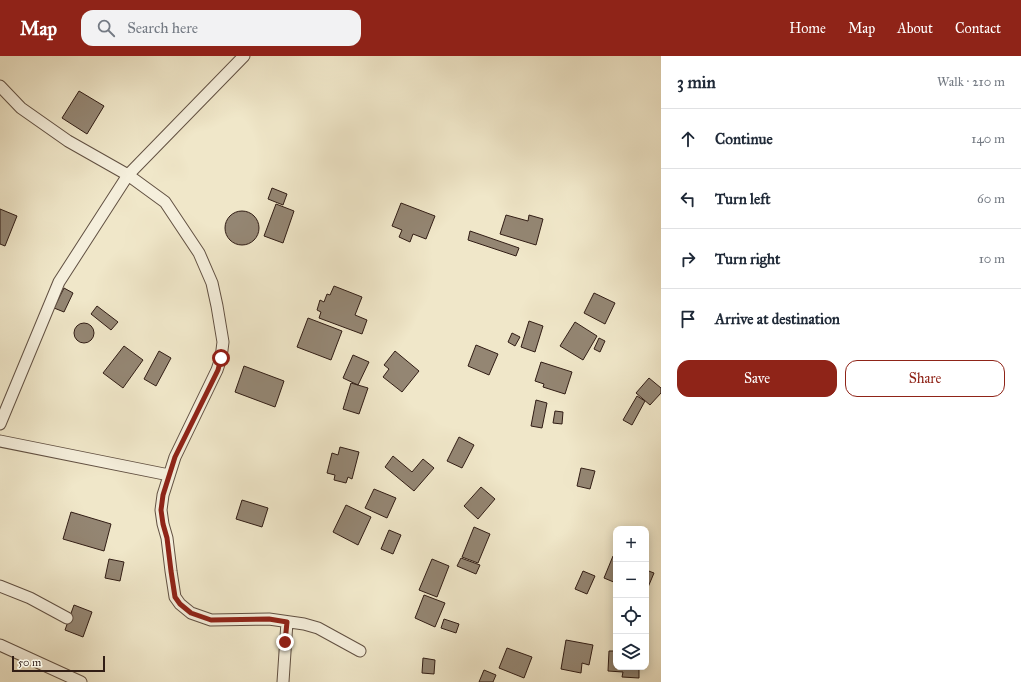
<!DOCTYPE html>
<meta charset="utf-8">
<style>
:root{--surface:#fff;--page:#f2f2f3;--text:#1f2937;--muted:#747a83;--line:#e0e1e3;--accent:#8f2418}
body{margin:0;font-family:"IM FELL Great Primer",serif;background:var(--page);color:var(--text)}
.controls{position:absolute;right:12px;bottom:12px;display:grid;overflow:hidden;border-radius:8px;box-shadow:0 2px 10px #0003}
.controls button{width:36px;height:36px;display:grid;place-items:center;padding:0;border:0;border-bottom:1px solid var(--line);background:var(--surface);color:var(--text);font:20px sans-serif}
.scale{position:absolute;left:12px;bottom:10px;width:93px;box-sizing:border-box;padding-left:4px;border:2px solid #311d15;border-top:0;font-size:11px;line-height:14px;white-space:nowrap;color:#311d15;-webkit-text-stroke:3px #f5efdc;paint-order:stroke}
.stop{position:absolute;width:12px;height:12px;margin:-9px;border:3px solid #8f2418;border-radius:50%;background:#fff}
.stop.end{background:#8f2418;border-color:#fff;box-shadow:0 1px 4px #0008}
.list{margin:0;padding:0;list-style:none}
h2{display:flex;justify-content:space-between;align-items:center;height:52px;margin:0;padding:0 16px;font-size:17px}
h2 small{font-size:13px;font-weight:400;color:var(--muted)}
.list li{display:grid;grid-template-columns:26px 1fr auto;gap:12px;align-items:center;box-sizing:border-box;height:60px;padding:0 16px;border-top:1px solid var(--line)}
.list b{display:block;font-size:15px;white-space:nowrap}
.list em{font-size:13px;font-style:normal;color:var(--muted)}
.actions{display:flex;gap:8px;padding:12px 16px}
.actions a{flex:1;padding:9px 0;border:1px solid var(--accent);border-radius:12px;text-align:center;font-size:14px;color:var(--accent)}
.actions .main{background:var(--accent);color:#fff}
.icon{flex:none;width:22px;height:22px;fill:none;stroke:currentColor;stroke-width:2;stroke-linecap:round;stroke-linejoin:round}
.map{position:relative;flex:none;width:661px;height:626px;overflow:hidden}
header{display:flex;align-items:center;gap:24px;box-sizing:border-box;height:56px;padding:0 20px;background:var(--accent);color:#fff}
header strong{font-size:19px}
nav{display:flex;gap:22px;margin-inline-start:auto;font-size:14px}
.search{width:280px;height:36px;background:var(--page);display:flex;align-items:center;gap:10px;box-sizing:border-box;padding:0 14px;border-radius:12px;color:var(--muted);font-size:15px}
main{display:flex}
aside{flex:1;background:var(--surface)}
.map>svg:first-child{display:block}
.building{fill:#948673;stroke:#311d15}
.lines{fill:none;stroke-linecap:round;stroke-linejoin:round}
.minor-casing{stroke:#615042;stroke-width:13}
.minor{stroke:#f5efdc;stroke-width:11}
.route{stroke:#8f2418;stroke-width:5}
</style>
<header>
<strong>Map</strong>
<div class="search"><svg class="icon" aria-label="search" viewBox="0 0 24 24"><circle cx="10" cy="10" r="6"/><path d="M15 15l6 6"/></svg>Search here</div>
<nav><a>Home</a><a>Map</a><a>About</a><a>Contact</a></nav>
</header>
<main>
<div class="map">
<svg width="661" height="626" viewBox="0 0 661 626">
<rect width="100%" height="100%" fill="#f0e7c9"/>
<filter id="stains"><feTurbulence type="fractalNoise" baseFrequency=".005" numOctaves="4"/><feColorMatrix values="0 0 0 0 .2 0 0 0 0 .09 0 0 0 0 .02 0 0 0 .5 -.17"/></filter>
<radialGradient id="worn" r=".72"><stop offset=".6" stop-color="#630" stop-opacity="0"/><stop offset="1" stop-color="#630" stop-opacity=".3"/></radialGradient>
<path class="building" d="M79 35 104 50 87 78 62 62Z
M272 132 287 138 283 149 268 143Z
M401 147 435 160 426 183 413 178 410 186 399 181 402 174 392 170Z
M276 148 294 155 283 187 264 180Z
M0 153 17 160 5 190 0 188Z
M225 172a17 17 0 1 1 34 0a17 17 0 1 1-34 0Z
M506 159 528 165 529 159 543 163 536 189 500 178Z
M470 175 519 192 516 200 468 184Z
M334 230 362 241 355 259 367 264 362 278 319 262 321 256 317 254 320 244 324 246 327 238 330 239Z
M64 232 73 237 64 256 54 252Z
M594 237 615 247 605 268 584 257Z
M97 250 118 266 111 274 91 258Z
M308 262 342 275 331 304 297 291Z
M529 265 543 270 535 296 521 291Z
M575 266 597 280 583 304 560 290Z
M74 277a10 10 0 1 1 20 0a10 10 0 1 1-20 0Z
M512 277 520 281 515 290 508 286Z
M599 282 605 285 600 296 594 293Z
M476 289 498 298 489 319 468 310Z
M124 290 143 304 123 332 103 317Z
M159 295 171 302 156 330 144 323Z
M395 295 419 315 402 336 383 321 389 313 384 309Z
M353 299 369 306 358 329 343 322Z
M541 306 572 316 565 338 543 331 544 328 535 325Z
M244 310 284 325 275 351 235 336Z
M649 322 661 332V337L650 349 636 337Z
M351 327 368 332 359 358 343 353Z
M637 340 645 345 632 369 623 364Z
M536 344 547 347 542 372 531 370Z
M555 355 563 356 562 368 553 367Z
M459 381 474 389 462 412 447 405Z
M340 391 359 396 352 423 348 421 346 427 334 424 335 419 327 417 332 397 338 399Z
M393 400 412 416 423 403 434 412 414 435 385 411Z
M581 412 595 415 590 433 577 430Z
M481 431 495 443 478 463 464 450Z
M374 433 396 442 387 462 365 452Z
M242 444 268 452 262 471 236 463Z
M346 449 371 461 358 489 333 476Z
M71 456 111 468 104 495 63 483Z
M474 471 490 478 478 507 462 501Z
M389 474 401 479 393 498 381 493Z
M613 500 616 502V527L604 522Z
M461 502 480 509 476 518 457 510Z
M109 503 124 506 120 525 105 522Z
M432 503 449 510 437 541 419 534Z
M646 514 654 517 646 536Z
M583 515 595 520 587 538 575 533Z
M424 539 445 547 435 571 415 562Z
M74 549 92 556 83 581 65 574Z
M444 563 459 568 456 577 441 572Z
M566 584 593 589 589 609 582 607 581 617 561 613Z
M507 592 532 601 524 622 499 612Z
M609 595H616V611H639V622L622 621 623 616 608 615Z
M423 602 435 604 434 618 422 617Z
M484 614 496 619 493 626H479Z"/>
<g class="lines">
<defs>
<path id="minor" d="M0 30 21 52 68 85 128 119 165 146 199 197 212 227 217 250 223 286 221 302 217 314 175 401 163 439 161 454 163 468 167 482 171 515 175 541 180 548 191 557 211 564 269 563 304 568 318 572 360 595
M0 368 59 226 128 119 244 0
M0 385 169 419
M0 530 30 542 67 562
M0 589 81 626
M283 626 287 566"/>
</defs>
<use href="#minor" class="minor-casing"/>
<use href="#minor" class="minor"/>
</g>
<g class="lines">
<path class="route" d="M221 302 218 314 175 401 163 439 161 454 163 468 167 482 171 515 175 541 180 548 191 557 211 564 269 563 287 566 285 586"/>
</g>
<rect width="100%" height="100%" filter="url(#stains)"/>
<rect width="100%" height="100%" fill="url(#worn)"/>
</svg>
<div class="controls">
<button>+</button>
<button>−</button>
<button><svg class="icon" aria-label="locate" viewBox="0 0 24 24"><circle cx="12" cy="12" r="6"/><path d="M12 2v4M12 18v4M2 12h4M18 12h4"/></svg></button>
<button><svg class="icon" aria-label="layers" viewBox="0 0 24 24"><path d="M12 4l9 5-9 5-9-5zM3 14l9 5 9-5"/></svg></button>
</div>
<div class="scale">50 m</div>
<div class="stop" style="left:221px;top:302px"></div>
<div class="stop end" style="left:285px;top:586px"></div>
</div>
<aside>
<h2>3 min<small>Walk · 210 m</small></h2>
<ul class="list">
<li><svg class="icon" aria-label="ahead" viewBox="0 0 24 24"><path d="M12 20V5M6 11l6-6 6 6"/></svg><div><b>Continue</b></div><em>140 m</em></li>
<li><svg class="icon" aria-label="left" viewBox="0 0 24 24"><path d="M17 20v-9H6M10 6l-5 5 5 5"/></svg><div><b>Turn left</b></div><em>60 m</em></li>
<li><svg class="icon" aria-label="right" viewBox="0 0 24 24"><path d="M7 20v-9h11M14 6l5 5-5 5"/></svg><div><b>Turn right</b></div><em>10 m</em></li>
<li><svg class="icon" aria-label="arrive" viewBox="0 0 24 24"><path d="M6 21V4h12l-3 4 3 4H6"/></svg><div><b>Arrive at destination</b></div></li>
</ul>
<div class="actions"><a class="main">Save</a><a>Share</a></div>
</aside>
</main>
